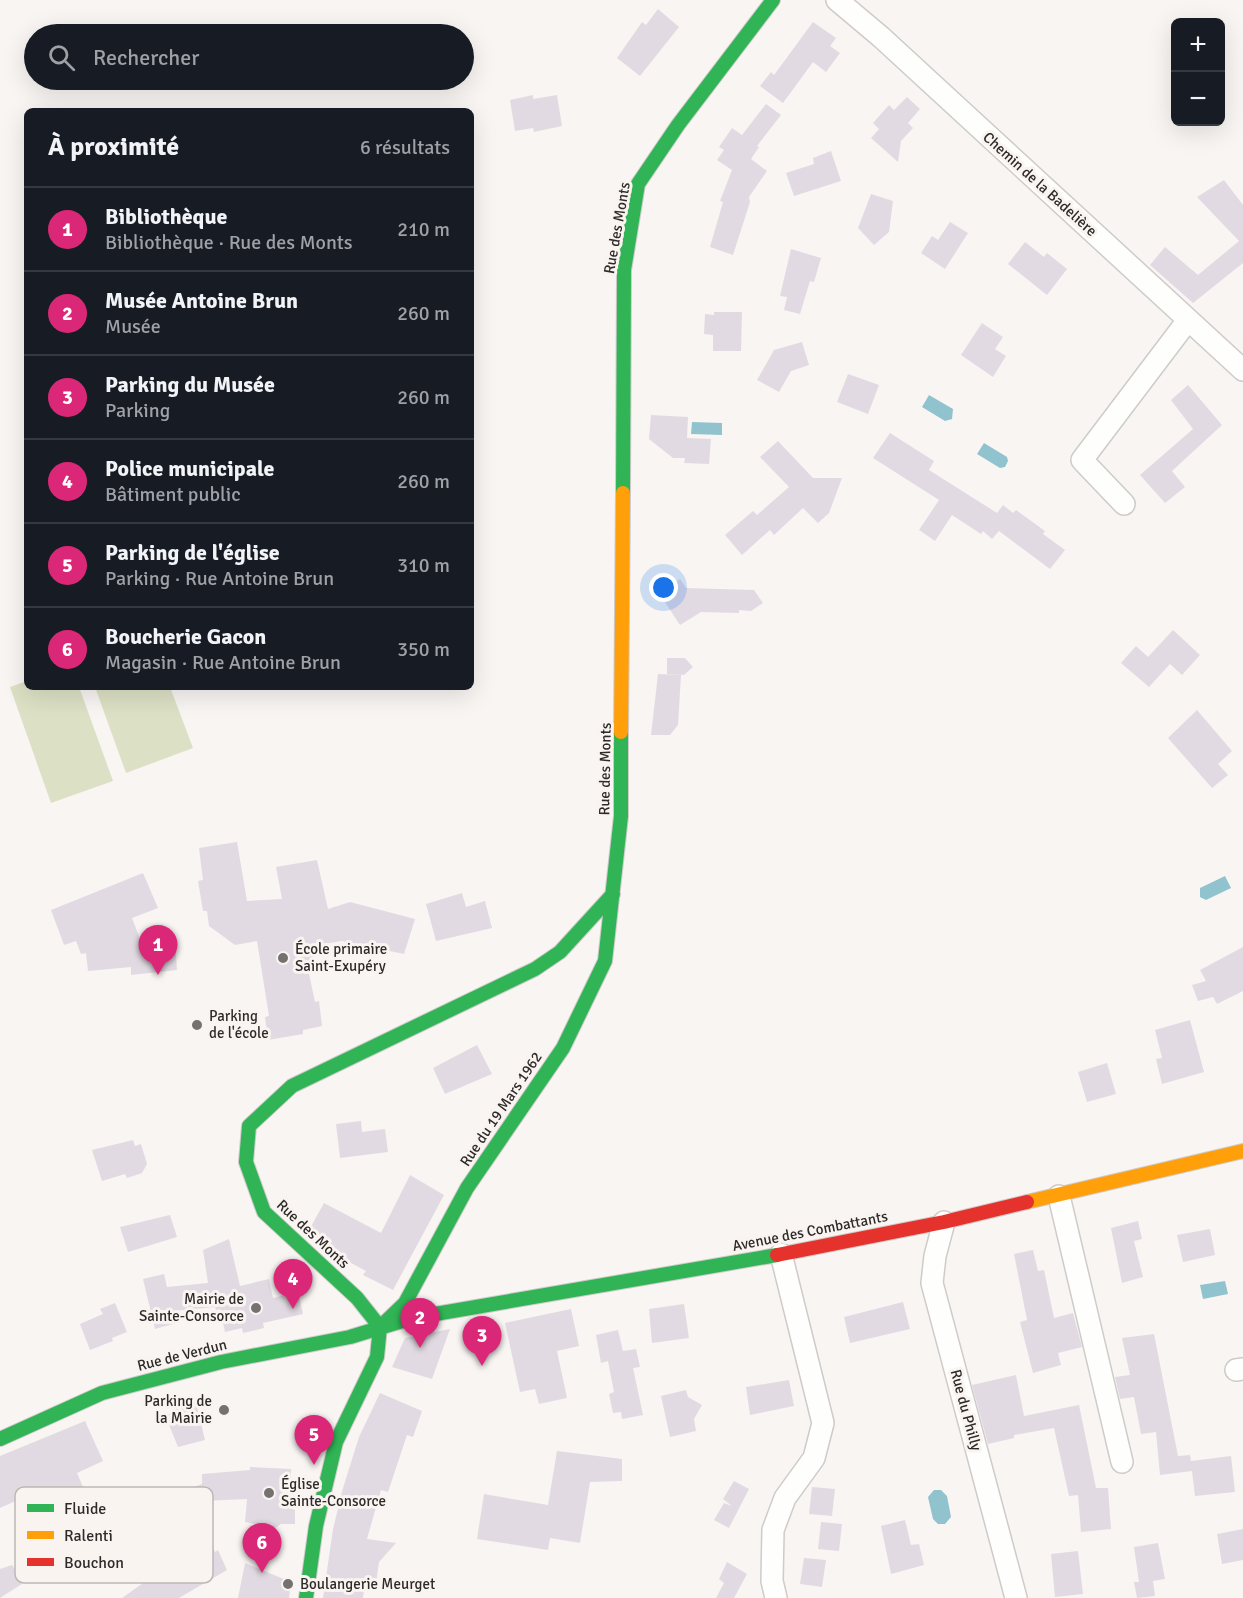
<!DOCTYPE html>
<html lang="fr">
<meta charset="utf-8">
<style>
:root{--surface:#171b24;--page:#242831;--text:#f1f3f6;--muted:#9ea1a6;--line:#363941;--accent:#db2777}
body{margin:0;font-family:Signika,sans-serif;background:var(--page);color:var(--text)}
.controls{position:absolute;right:18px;top:18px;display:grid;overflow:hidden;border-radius:9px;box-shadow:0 6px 24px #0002}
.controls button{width:54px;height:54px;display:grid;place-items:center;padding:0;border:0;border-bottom:2px solid var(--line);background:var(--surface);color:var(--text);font:30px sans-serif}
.you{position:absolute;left:664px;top:588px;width:21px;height:21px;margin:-15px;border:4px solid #fff;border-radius:50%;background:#1a73e8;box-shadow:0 0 0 9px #1a73e833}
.badge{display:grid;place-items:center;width:39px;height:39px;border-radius:50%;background:var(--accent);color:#fff;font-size:20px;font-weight:700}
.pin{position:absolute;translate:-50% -50px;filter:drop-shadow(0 2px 3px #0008)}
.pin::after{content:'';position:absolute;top:32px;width:21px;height:18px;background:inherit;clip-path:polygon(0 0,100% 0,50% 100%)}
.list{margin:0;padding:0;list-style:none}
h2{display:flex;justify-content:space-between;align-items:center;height:78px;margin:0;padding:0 24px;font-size:26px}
h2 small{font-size:20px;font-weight:400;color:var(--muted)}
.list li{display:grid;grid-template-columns:39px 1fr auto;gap:18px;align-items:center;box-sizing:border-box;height:84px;padding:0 24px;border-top:2px solid var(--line)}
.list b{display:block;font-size:22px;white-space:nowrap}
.list p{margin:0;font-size:20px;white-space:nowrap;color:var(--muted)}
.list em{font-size:20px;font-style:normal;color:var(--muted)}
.icon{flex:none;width:33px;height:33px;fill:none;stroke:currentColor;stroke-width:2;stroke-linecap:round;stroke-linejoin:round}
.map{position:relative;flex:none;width:1243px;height:1598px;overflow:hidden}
.search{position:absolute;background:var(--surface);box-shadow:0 6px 24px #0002;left:24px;top:24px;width:450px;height:66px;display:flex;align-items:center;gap:15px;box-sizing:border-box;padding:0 21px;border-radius:33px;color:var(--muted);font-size:22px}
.panel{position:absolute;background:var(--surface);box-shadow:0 6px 24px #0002;left:24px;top:108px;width:450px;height:582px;border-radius:9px}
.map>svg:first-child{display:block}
.green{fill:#dce1c5}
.water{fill:#90c3cd}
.building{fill:#e2dae2}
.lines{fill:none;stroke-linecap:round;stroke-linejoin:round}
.street-casing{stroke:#cecbca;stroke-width:24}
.fast-casing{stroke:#cecbca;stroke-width:16}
.slow-casing{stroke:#cecbca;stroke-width:16}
.jam-casing{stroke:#cecbca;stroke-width:16}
.street{stroke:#fefefd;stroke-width:21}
.fast{stroke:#30b455;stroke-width:14}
.slow{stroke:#ff9f0a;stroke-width:14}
.jam{stroke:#e5322d;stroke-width:14}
.poi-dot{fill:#747270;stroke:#faf4f1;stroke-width:2}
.labels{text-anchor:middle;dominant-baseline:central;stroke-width:6;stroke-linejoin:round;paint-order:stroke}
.street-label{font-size:15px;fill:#2d2b2a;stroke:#faf4f1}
.poi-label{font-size:15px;fill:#2d2b2a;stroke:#faf4f1;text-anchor:start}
.key{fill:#faf4f1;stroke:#bcb8b5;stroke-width:1.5}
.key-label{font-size:16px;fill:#2d2b2a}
</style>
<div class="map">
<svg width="1243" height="1598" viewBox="0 0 1243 1598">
<rect width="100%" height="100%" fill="#f8f5f3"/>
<path class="green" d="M27 681V687H79L113 781 51 803 10 687Z
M95 687H170L193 748 126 773Z"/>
<path class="water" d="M929 395 953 409 952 419 945 421 922 407Z
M692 422 722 423V435L691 434Z
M984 443 1007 457 1008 461 1005 467 1000 468 977 454Z
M1225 876 1231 888 1206 900 1200 897V888Z
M1225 1281 1228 1294 1203 1299 1200 1285Z
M934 1490H941L947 1496 951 1517 945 1524H938L933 1519 928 1497Z"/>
<path class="building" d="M658 9 679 27 640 76 617 58 642 22 646 25Z
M813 22 836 38 830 46 840 53 826 72 813 62 783 103 760 86 771 72 774 75Z
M533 95V99L557 95 562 126 534 132 533 128 515 131 510 100Z
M907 97 920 109 908 123 913 128 901 141 898 162 871 138 879 129 873 123 889 105 894 110Z
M766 104 781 115 757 146 759 147 751 159 767 171 749 197 750 202 733 255 710 247 723 202 720 201 732 170 717 160 724 150 719 147 732 128 742 135Z
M831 151 841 181 794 196 786 173 814 164 813 158Z
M1224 180 1243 205V263L1193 303 1150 265 1165 247 1198 275 1239 241 1197 197Z
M871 194 893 201 889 232 874 245 858 228Z
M950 222 968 233 945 269 921 253 932 236 938 240Z
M1025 242 1044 257 1047 253 1067 269 1047 295 1008 264Z
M791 249 821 258 814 282 810 281 800 314 784 310 787 297 780 296Z
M714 312H742L741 351H713V335L704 334 705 314 714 315Z
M982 323 1003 337 995 349 1006 356 993 377 961 355Z
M802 342 809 365 791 371 779 392 757 380 774 350Z
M848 374 879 385 868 414 837 402Z
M1188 385 1222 425 1172 471 1185 487 1165 503 1140 475 1193 429 1171 400Z
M651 415 688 417 687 438 711 439 709 464 684 463 685 458H673L649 439Z
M890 433 934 461 929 470 997 513 1003 505 1013 513 1016 510 1045 531 1043 534 1065 550 1050 569 999 531 992 539 983 531 981 534 952 515 935 541 919 530 939 500 873 458Z
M778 441 813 478H842L829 513 818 523 803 508 774 535 770 530 742 555 725 535 753 511 757 515 789 487 760 457Z
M680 579 686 588 754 590 763 603 751 611 739 610V613L701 612 680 625 659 593Z
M1173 630 1200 655 1182 675 1170 664 1149 687 1121 663 1136 646 1148 657Z
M667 658H685L693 667 684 675 667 674Z
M658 674 681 675 678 725 670 735H651Z
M1197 710 1232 751 1218 764 1228 775 1212 788 1168 738Z
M237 842 247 901 282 899 276 867 317 860 328 909 350 902 415 919 404 954 342 941 312 946 316 969H308L315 1002 319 1001 322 1026 303 1030V1034L268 1040 265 1017 269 1016 257 941 235 945 209 926 207 911H203L198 881 203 880 199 848Z
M143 873 158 908 132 918 142 944 175 941 177 970 131 975V967L88 971 86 953 81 954 76 941 64 945 51 910Z
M462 893 466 907 485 901 492 928 436 941 426 904Z
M1243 947V991L1217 1004 1213 997 1198 1001 1192 985 1206 981 1200 970Z
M1190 1020 1204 1072 1162 1084 1156 1059 1162 1058 1155 1030Z
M477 1045 492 1074 445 1094 433 1068Z
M1107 1063 1116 1094 1087 1102 1078 1072Z
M361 1121 362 1132 385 1129 388 1152 340 1158 336 1124Z
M133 1140 135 1146 141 1144 147 1164 142 1173 127 1178 125 1174 102 1181 92 1150Z
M410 1175 444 1195 393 1290 363 1275 366 1271 336 1255 309 1230 324 1203 381 1233Z
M170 1215 177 1237 128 1252 120 1227Z
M1138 1221 1142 1239 1134 1241 1143 1277 1122 1283 1111 1228Z
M1210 1229 1215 1255 1183 1262 1177 1235Z
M229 1239 240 1286 269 1279 273 1298 298 1292 303 1314 263 1323 264 1328 243 1333 242 1328 225 1332 220 1309 216 1310 215 1307 174 1311 177 1323 155 1329 143 1279 164 1274 167 1287 208 1283 203 1250Z
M1033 1250 1038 1271 1044 1270 1054 1318 1073 1313 1082 1347 1058 1353 1061 1365 1033 1373 1020 1322 1027 1320 1014 1254Z
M903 1302 910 1329 850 1343 844 1317Z
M115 1303 127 1332 112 1338 113 1341 90 1350 80 1324 103 1314 100 1309Z
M684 1304 689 1338 652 1343 649 1309Z
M571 1309 579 1346 557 1351 567 1398 539 1404 535 1389 520 1392 505 1323Z
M450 1329 432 1379 392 1367 405 1338Z
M618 1330 623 1351 636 1349 640 1367 633 1368 643 1415 622 1419 621 1412 613 1413 609 1394 614 1392 608 1361 601 1363 596 1335Z
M1154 1334 1178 1456 1190 1455 1191 1461 1231 1456 1235 1492 1195 1496 1192 1471 1160 1475 1156 1432 1141 1434 1134 1397 1120 1399 1115 1377 1130 1375 1122 1338Z
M1016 1375 1024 1416 1079 1405 1096 1488H1108L1111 1529 1081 1532 1078 1495 1069 1496 1054 1428 1014 1435V1438L988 1444 972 1385Z
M789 1380 794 1406 750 1415 746 1387Z
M686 1390 688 1397 702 1405 694 1419 696 1431 670 1437 661 1396Z
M380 1393 422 1411 413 1437 407 1435 388 1492 381 1490 367 1539 396 1543 379 1562 376 1584 365 1582 363 1598H323L333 1529 343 1488 359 1437Z
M195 1399 205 1440 178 1447 165 1415 175 1412 173 1404Z
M85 1421 103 1461 77 1473 90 1503 46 1523 33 1493 0 1508V1456Z
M557 1451 622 1459V1481L590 1482 580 1543 550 1538 548 1550 477 1539 484 1494 548 1505Z
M250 1467 291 1469 289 1508 295 1510V1524H281L271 1531H263L256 1524 245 1522 247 1499 202 1501 205 1510 198 1513 215 1552 218 1550 227 1570 179 1598H122L153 1576 147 1558 149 1557 134 1520 138 1518 133 1505 151 1496 158 1509 174 1503H159L158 1500 202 1484V1474L250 1470Z
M734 1481 749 1489 729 1528 714 1520 724 1503 732 1506 723 1499Z
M812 1487 835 1489 832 1516 809 1514Z
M905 1520 911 1545 919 1544 924 1565 891 1574 881 1526Z
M821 1522 842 1524 839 1551 818 1549Z
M1243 1529V1560L1222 1564 1217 1534Z
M1158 1543 1165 1579 1153 1581 1155 1596 1137 1598 1134 1582H1139L1134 1547Z
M1078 1551 1083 1594 1055 1597 1051 1554Z
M804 1558 826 1560 822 1587 800 1584Z
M727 1562 747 1574 734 1598H716L724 1583 719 1579Z
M245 1563 291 1582 289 1598H238Z
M12 1565 25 1582 0 1598V1569Z"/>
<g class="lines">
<defs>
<path id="street" d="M837 0 881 37 1243 370
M1124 504 1082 460 1188 320
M1059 1196 1122 1462
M944 1222 935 1256 932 1283 1016 1598
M1236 1370 1243 1369
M776 1598 772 1581 773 1530 785 1498 814 1458 823 1423 781 1254"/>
<path id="fast" d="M623 493 624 270 638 184 678 125 773 0
M380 1327 405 1303 467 1188 563 1048 605 961 621 816V732
M380 1327 357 1298 264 1212 246 1162 249 1126 292 1086 535 969 560 952 613 894
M0 1439 102 1393 221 1362 350 1337 412 1318 777 1255
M306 1598 316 1526 336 1442 377 1357 380 1327"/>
<path id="slow" d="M621 732 623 493
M1027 1202 1243 1151"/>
<path id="jam" d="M777 1255 944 1222 1027 1202"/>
</defs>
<use href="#street" class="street-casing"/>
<use href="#fast" class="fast-casing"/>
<use href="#slow" class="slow-casing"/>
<use href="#jam" class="jam-casing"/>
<use href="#street" class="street"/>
<use href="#fast" class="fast"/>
<use href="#slow" class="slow"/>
<use href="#jam" class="jam"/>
</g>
<g class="poi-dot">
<circle cx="283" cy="958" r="6"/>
<circle cx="197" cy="1025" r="6"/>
<circle cx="256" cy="1308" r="6"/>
<circle cx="224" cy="1410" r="6"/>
<circle cx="269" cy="1493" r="6"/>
<circle cx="288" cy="1584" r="6"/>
</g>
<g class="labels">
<g class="street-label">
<text transform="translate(1040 184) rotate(42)">Chemin de la Badelière</text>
<text transform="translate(617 228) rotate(-80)">Rue des Monts</text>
<text transform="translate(605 769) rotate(-89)">Rue des Monts</text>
<text transform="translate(501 1109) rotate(-56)">Rue du 19 Mars 1962</text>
<text transform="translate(810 1231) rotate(-11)">Avenue des Combattants</text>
<text transform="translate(313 1234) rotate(43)">Rue des Monts</text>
<text transform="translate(182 1355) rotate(-14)">Rue de Verdun</text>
<text transform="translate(966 1410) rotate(75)">Rue du Philly</text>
</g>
<g class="poi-label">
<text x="295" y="949">École primaire<tspan x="295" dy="17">Saint-Exupéry</tspan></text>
<text x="209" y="1016">Parking<tspan x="209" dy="17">de l'école</tspan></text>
<text x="244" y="1299" text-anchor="end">Mairie de<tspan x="244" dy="17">Sainte-Consorce</tspan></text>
<text x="212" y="1401" text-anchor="end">Parking de<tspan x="212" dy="17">la Mairie</tspan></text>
<text x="281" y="1484">Église<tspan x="281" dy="17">Sainte-Consorce</tspan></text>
<text x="300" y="1584">Boulangerie Meurget</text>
</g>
</g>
<rect x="15" y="1487" width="198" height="96" rx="9" class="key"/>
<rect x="27" y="1504" width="27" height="8" fill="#30b455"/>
<rect x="27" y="1531" width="27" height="8" fill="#ff9f0a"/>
<rect x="27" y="1558" width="27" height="8" fill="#e5322d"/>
<g class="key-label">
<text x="64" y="1514">Fluide</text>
<text x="64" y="1541">Ralenti</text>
<text x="64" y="1568">Bouchon</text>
</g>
</svg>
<div class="controls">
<button>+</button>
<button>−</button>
</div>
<div class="you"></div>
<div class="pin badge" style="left:158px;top:975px">1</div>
<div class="pin badge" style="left:420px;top:1348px">2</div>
<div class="pin badge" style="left:482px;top:1366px">3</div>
<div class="pin badge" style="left:293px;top:1309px">4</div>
<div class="pin badge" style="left:314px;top:1465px">5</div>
<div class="pin badge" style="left:262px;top:1573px">6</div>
<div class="search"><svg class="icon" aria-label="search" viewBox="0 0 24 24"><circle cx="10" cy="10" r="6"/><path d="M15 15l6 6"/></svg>Rechercher</div>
<section class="panel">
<h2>À proximité<small>6 résultats</small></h2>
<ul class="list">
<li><span class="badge">1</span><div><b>Bibliothèque</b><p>Bibliothèque · Rue des Monts</p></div><em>210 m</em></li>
<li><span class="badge">2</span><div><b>Musée Antoine Brun</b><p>Musée</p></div><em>260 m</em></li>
<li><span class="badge">3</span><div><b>Parking du Musée</b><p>Parking</p></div><em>260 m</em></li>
<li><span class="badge">4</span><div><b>Police municipale</b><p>Bâtiment public</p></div><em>260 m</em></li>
<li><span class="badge">5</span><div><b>Parking de l'église</b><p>Parking · Rue Antoine Brun</p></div><em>310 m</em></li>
<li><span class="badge">6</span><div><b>Boucherie Gacon</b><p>Magasin · Rue Antoine Brun</p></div><em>350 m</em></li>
</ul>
</section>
</div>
